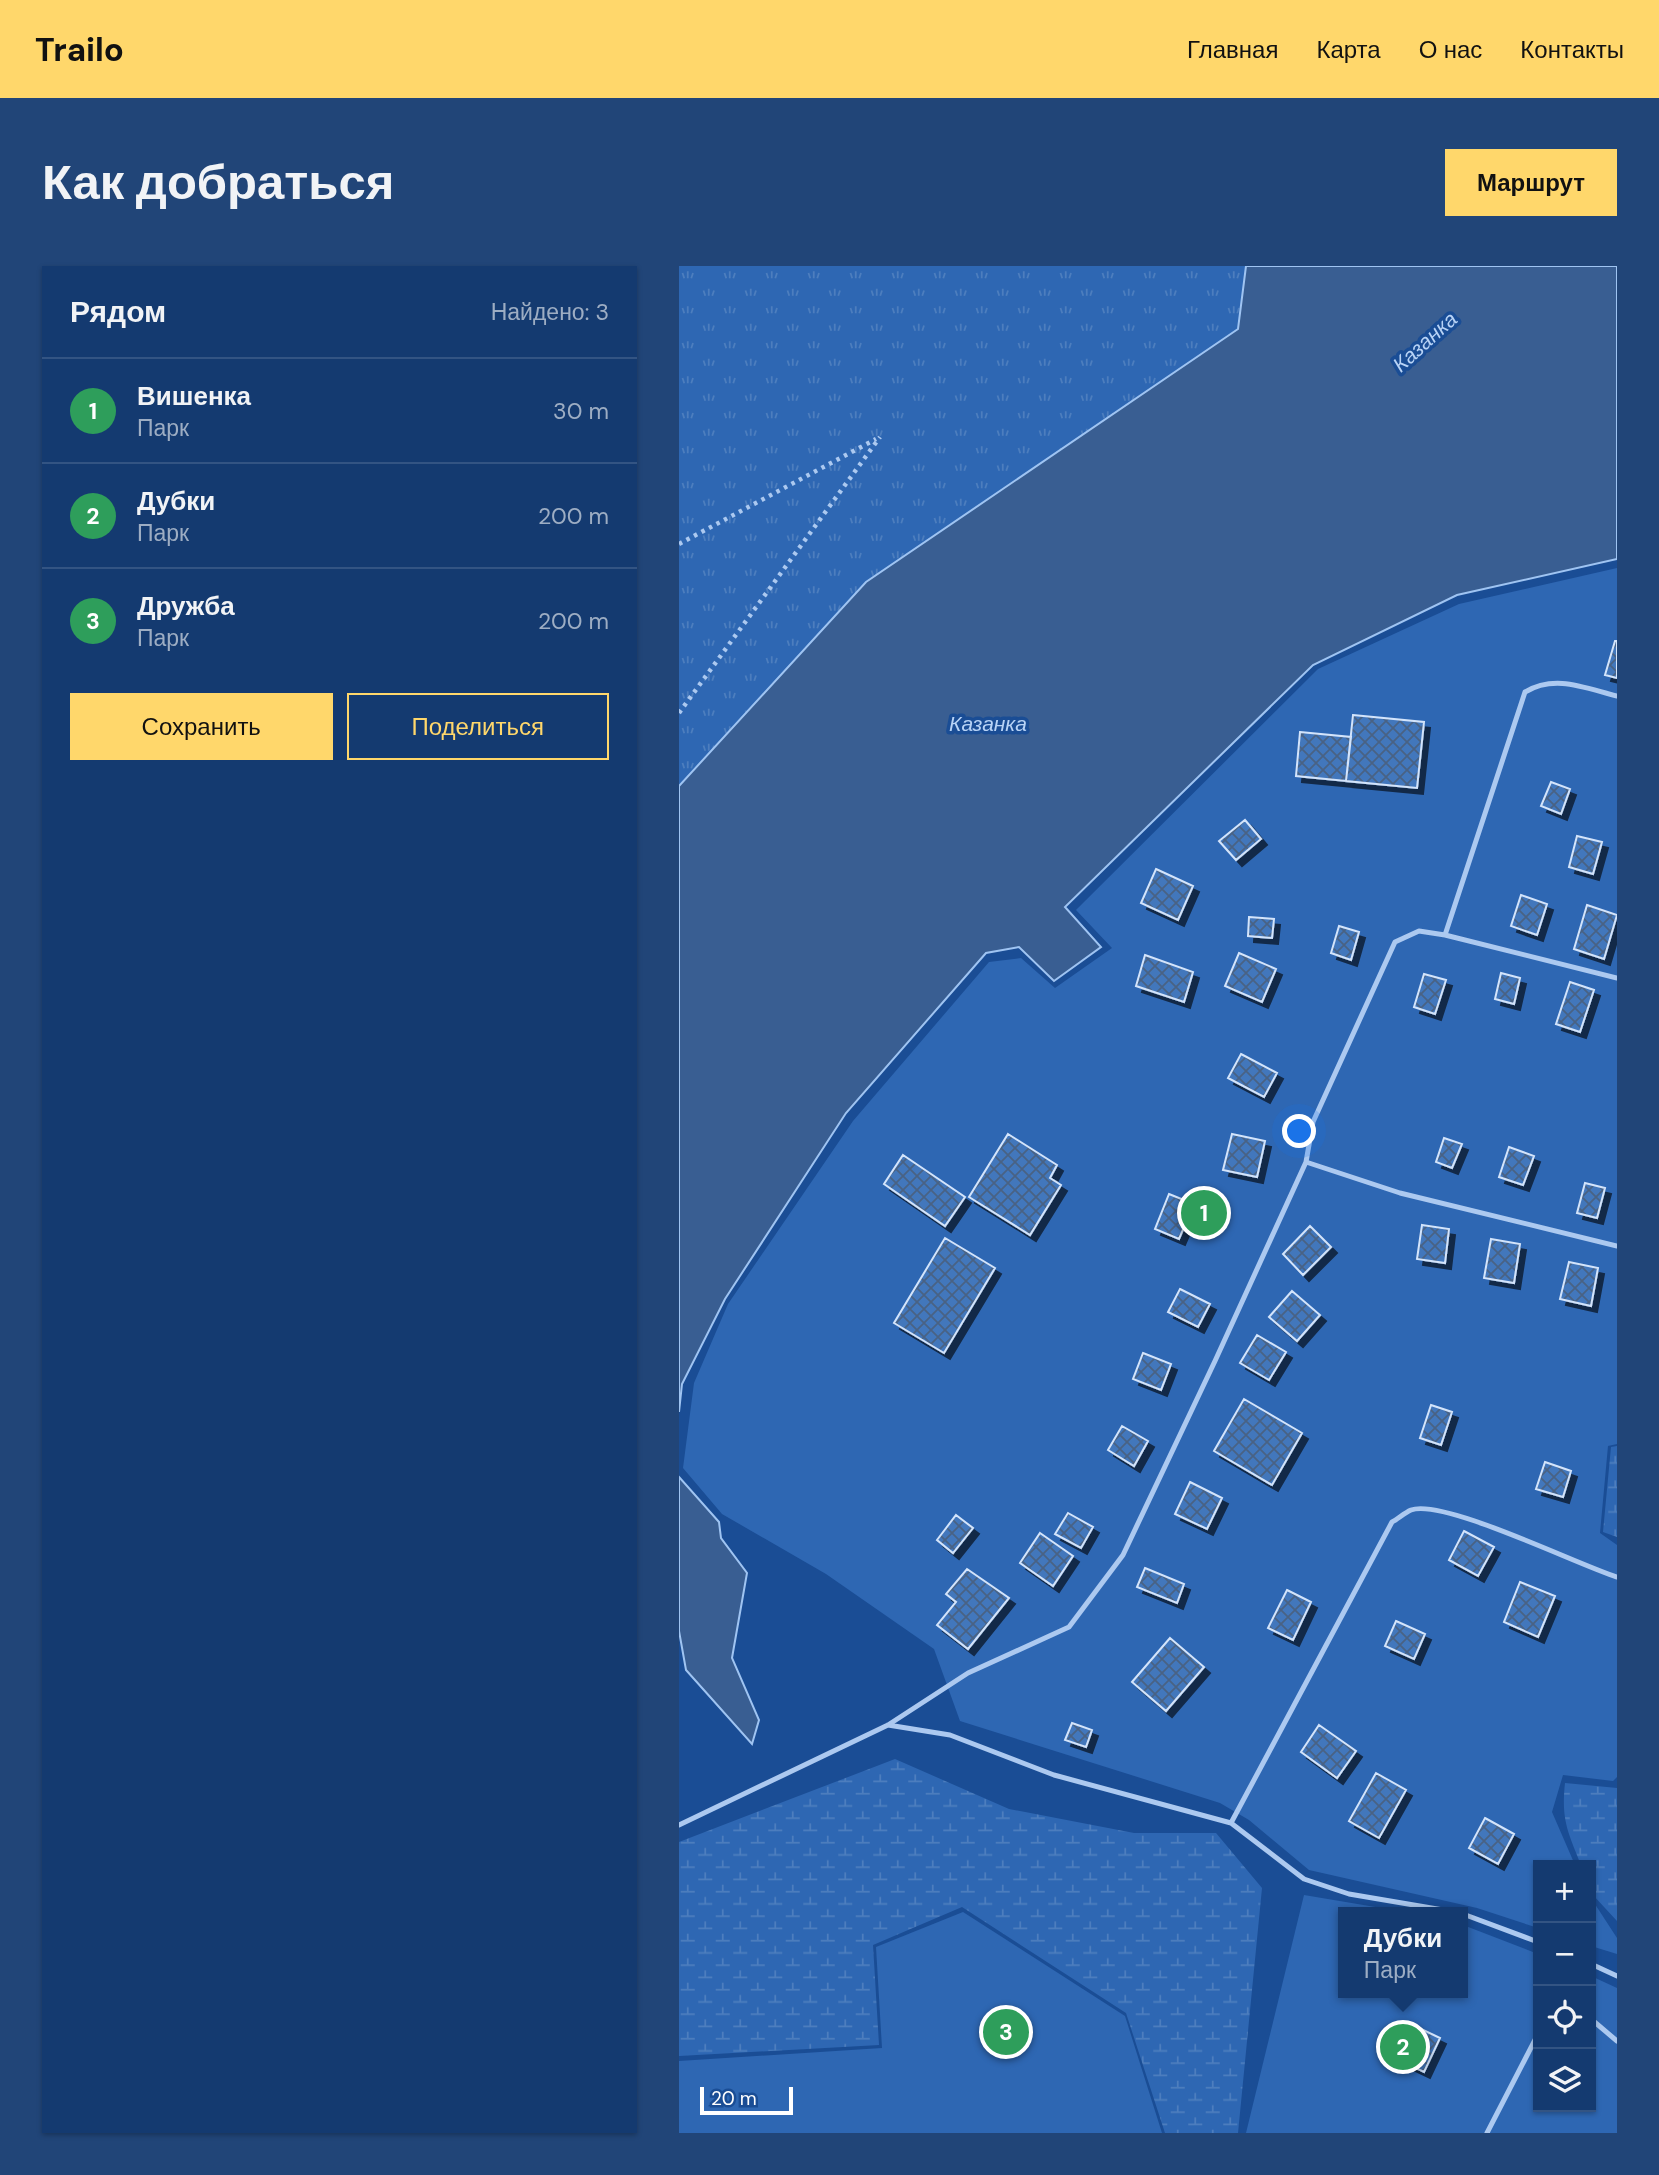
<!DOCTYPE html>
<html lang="ru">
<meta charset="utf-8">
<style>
:root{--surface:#143a70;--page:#214578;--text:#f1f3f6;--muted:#9dadc3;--line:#335483;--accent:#ffd76b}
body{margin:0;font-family:"DM Sans",sans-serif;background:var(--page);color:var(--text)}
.controls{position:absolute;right:21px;bottom:21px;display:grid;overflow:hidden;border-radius:0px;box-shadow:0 2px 5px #0004}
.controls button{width:63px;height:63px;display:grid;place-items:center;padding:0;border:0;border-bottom:2px solid var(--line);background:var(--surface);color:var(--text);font:35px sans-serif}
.scale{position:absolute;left:21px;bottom:18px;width:93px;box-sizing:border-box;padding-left:7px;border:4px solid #fff;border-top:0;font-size:19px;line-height:24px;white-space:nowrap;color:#fff;-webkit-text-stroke:5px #1a4d95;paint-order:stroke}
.you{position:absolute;left:621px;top:866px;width:24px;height:24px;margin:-18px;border:5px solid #fff;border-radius:50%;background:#1a73e8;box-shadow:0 0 0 10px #1a73e833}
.badge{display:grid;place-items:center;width:46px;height:46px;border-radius:50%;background:var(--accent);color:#fff;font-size:23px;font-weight:700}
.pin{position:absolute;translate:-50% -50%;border:4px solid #fff;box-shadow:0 2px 7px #0006}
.popup{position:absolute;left:659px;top:1641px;width:130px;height:91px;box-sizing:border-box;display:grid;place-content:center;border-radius:0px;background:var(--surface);filter:drop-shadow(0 2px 5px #0005);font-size:23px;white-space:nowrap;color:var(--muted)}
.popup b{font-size:26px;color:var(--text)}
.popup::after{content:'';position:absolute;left:50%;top:100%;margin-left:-14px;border:14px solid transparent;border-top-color:var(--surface)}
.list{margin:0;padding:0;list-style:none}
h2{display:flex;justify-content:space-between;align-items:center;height:91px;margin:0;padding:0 28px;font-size:30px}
h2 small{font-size:23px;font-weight:400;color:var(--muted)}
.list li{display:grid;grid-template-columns:46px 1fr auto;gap:21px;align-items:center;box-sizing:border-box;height:105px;padding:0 28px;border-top:2px solid var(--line)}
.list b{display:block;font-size:26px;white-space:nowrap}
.list p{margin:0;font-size:23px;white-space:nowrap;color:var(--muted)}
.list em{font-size:23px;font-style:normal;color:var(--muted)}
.actions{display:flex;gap:14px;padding:21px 28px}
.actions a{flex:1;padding:16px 0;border:2px solid var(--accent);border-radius:0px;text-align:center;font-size:24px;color:var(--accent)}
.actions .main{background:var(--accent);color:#111}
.icon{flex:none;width:38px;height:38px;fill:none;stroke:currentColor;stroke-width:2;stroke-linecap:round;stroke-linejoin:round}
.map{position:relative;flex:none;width:938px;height:1867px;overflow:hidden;border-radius:0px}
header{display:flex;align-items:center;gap:42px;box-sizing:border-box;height:98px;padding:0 35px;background:var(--accent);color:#111}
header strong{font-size:33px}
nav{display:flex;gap:38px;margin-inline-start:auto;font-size:24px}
.intro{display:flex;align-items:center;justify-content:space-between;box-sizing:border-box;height:168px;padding:0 42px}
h1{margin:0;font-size:49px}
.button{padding:18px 32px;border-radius:0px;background:var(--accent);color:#111;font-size:24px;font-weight:700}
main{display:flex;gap:42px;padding:0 42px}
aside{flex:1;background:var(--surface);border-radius:0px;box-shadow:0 2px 5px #0004}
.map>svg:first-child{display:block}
.grass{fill:url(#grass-tufts)}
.wetland{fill:url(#wetland-marsh)}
.garden{fill:#2e67b3}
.water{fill:#395e92;stroke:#9fc4f2;stroke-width:2}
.building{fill:url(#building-cross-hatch);stroke:#d3e4fb;stroke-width:2;filter:url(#shadow)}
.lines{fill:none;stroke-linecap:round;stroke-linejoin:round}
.path{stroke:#acc9f0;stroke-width:4.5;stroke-dasharray:3.5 5;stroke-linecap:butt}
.lane{stroke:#acc9f0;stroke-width:5}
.labels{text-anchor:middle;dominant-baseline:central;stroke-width:7;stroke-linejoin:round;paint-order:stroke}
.water-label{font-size:21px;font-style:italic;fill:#b8d3f6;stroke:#1a4d95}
</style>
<header>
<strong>Trailo</strong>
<nav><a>Главная</a><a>Карта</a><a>О нас</a><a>Контакты</a></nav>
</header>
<div class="intro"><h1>Как добраться</h1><a class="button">Маршрут</a></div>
<main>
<aside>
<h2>Рядом<small>Найдено: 3</small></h2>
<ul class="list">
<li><span class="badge" style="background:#2e9e5b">1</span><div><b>Вишенка</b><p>Парк</p></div><em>30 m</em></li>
<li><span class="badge" style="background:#2e9e5b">2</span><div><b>Дубки</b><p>Парк</p></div><em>200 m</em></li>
<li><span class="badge" style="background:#2e9e5b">3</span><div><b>Дружба</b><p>Парк</p></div><em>200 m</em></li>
</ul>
<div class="actions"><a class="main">Сохранить</a><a>Поделиться</a></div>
</aside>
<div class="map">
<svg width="938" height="1867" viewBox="0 0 938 1867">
<defs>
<pattern id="grass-tufts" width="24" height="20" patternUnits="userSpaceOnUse" patternTransform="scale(1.75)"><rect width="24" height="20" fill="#2e67b3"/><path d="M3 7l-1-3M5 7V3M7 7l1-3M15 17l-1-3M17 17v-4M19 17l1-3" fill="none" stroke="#4d7ebe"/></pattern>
<pattern id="wetland-marsh" width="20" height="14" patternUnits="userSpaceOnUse" patternTransform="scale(1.75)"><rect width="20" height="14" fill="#2e67b3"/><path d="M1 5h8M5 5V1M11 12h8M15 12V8" fill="none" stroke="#4d7ebe"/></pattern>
<pattern id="building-cross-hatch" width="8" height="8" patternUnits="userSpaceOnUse" patternTransform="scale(1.75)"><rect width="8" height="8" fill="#4377bc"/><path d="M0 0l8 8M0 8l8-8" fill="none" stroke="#486284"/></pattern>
<filter id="shadow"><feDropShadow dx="6" dy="6" stdDeviation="0" flood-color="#0009"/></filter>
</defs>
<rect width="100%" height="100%" fill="#1a4d95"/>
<path class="grass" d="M0 0H567L559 63 187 316 0 520Z"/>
<path class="wetland" d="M938 1180V1271L924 1266 932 1181Z
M216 1493 330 1543 455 1567H537L583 1622 559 1867H486L447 1747 283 1641 194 1679 200 1779 0 1790V1576Z
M886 1517 938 1522V1655L914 1629 912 1599H902C889 1566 882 1554 886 1517Z"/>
<path class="garden" d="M938 302V1178L929 1180 921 1267 938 1279V1511L934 1515 884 1509 873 1546 896 1599H859V1662L798 1642 630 1604 570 1554 541 1537 281 1455 255 1383 147 1308 43 1248 4 1202 15 1117 49 1038 174 855 310 696 342 692 376 722 433 682 397 644 639 403 780 338Z
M625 1629 726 1646H664V1727H784V1659L859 1688V1841H912V1710L938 1722V1867H567Z
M912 1632 938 1672V1688L912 1680Z
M284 1646 446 1750 483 1867H0V1795L203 1782 197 1681Z"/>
<path class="water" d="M567 0H938V293L778 329 634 399 386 641 422 681 375 715 340 681 307 687 167 847 46 1033 3 1118 0 1146V520L187 316 559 63Z
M0 1211 40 1256 42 1272 68 1307 53 1392 80 1454 73 1478 7 1404 0 1365Z"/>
<path class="building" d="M936 375H938V412L926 409Z
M674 449 745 456 738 522 667 515Z
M621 466 672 471 667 515 617 510Z
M872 516 891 523 882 548 862 540Z
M566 554 582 573 557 594 540 575Z
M898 570 923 576 914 608 890 601Z
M477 603 514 620 499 654 462 637Z
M842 629 868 638 858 669 832 660Z
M908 639 938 649 925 693 895 683Z
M570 651 595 653 593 672 569 670Z
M660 660 680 666 672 694 652 687Z
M560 687 597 703 583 736 546 720Z
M466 689 514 706 505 736 457 720Z
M822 707 841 712 835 738 816 733Z
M745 708 767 714 756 748 735 741Z
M891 716 915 724 901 766 877 758Z
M562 788 598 807 585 831 549 812Z
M329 868 378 899 371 912 382 919 351 969 290 931Z
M553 868 586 875 578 911 544 904Z
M765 872 783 878 773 902 757 896Z
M830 881 855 890 844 919 820 911Z
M224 889 286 931 266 960 205 918Z
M906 917 926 922 918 952 898 947Z
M490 928 515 938 500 973 476 963Z
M743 959 770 963 766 997 738 993Z
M631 960 652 981 624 1009 604 988Z
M266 972 316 1002 265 1087 215 1057Z
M812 973 841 978 835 1017 805 1012Z
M890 996 919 1002 912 1040 881 1033Z
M501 1023 531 1038 519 1061 489 1046Z
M613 1025 641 1049 618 1075 590 1051Z
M578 1069 607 1086 590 1114 561 1097Z
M464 1087 492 1098 482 1124 454 1113Z
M565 1133 623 1167 593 1219 535 1185Z
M752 1139 773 1146 762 1179 741 1172Z
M443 1160 469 1175 455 1200 429 1184Z
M866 1196 892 1205 884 1231 857 1223Z
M511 1216 543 1232 528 1263 496 1248Z
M389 1247 414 1261 402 1282 376 1268Z
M277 1249 294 1262 274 1287 258 1274Z
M785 1265 815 1281 799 1310 770 1294Z
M361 1267 394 1290 374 1320 341 1297Z
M466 1302 505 1318 498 1337 458 1321Z
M288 1303 330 1332 289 1383 258 1359 277 1336 267 1328Z
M841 1316 876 1330 859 1371 825 1356Z
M608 1324 632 1336 614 1374 589 1362Z
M717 1355 746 1368 735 1393 706 1380Z
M491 1372 525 1401 487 1445 453 1416Z
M393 1457 413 1464 407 1481 386 1474Z
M640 1459 677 1485 658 1512 622 1486Z
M697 1507 727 1524 700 1572 670 1555Z
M806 1552 835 1568 819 1598 790 1582Z
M738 1761 761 1772 745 1806 722 1795Z"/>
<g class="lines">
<path class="path" d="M0 278 197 173
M0 447 201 171"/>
<path class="lane" d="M766 669 938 712
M627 896 721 927 938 980
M209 1459 271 1469 375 1509 552 1557 625 1613 670 1628 776 1646
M552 1557 713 1256C719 1253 725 1247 732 1244 764 1232 899 1299 938 1311
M0 1559 209 1459 289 1407 390 1361 444 1289 536 1095 627 896 634 856 716 676 740 665 766 669 846 426C876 408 906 422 938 430
M784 1648 859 1676
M912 1698 938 1710
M912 1753 938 1775
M808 1867 859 1768"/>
</g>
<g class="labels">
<g class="water-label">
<text transform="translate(746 76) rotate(-42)">Казанка</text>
<text x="309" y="458">Казанка</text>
</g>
</g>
</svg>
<div class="controls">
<button>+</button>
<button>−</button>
<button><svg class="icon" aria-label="locate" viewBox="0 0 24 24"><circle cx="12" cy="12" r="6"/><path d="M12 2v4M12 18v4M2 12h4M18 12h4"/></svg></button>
<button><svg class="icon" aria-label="layers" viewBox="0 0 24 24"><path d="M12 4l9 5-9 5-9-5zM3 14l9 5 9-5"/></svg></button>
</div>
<div class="scale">20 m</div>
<div class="you"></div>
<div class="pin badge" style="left:525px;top:947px;background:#2e9e5b">1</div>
<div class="pin badge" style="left:724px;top:1781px;background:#2e9e5b">2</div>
<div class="popup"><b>Дубки</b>Парк</div>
<div class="pin badge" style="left:327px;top:1766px;background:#2e9e5b">3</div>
</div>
</main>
